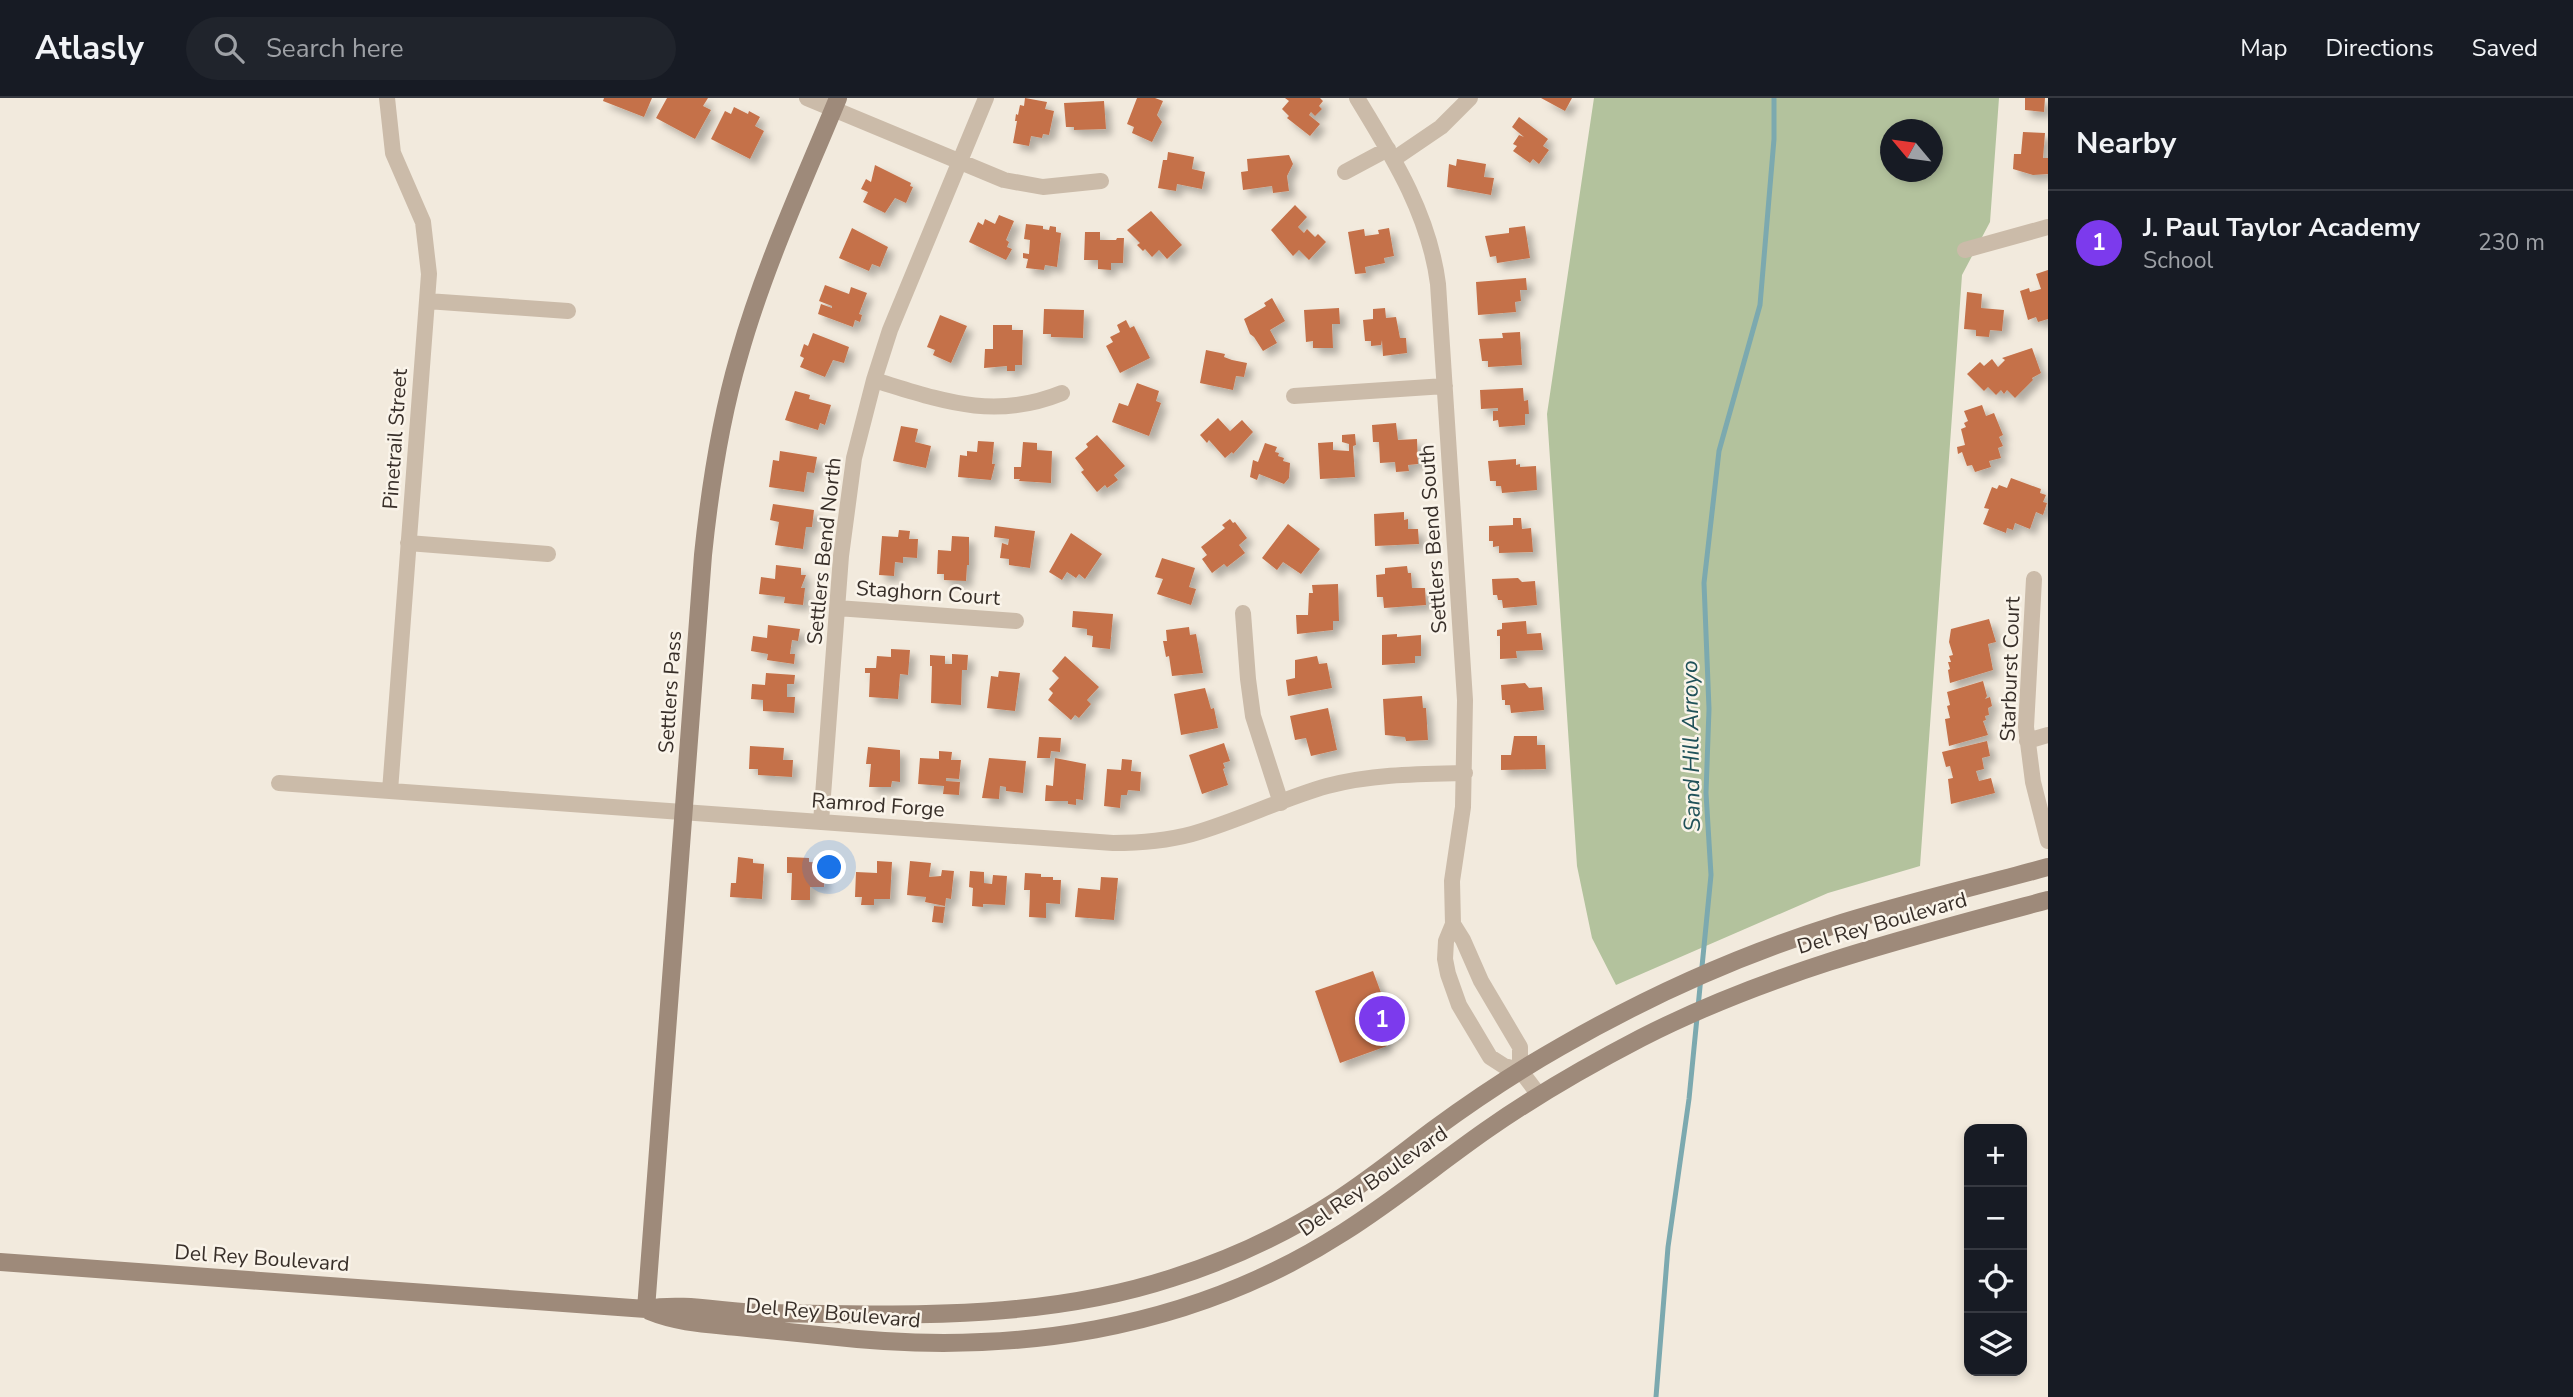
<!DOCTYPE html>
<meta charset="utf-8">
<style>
:root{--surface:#171b24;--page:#20242c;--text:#f1f3f6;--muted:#9ea1a6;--line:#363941;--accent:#7c3aed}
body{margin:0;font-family:"Nunito Sans",sans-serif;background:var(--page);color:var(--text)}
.controls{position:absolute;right:21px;bottom:21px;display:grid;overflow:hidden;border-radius:14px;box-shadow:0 4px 10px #0003}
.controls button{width:63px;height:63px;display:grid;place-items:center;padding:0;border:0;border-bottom:2px solid var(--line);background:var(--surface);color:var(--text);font:35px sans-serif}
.compass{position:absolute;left:1880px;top:21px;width:63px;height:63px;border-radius:50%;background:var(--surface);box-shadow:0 4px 10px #0003;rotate:299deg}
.you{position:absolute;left:830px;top:770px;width:24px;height:24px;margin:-18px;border:5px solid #fff;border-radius:50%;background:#1a73e8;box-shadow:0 0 0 10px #1a73e833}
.badge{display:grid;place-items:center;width:46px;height:46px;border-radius:50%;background:var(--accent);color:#fff;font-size:23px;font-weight:700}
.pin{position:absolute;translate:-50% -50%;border:4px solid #fff;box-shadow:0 2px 7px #0006}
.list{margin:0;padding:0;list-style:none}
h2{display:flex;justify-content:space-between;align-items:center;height:91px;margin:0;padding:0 28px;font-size:30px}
h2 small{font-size:23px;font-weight:400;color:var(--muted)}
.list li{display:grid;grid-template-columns:46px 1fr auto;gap:21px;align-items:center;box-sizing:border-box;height:105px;padding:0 28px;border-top:2px solid var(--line)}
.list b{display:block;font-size:26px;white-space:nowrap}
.list p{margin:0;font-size:23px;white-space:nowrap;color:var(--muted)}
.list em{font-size:23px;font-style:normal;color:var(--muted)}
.icon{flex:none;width:38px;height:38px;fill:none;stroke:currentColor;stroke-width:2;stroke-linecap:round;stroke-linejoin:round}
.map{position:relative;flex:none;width:2048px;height:1299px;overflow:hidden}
header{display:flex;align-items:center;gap:42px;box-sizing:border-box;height:98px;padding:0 35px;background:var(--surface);border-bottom:2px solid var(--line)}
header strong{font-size:33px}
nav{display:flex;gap:38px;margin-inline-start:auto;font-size:24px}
.search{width:490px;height:63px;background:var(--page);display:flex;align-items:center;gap:18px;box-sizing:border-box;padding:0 24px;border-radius:38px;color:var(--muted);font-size:26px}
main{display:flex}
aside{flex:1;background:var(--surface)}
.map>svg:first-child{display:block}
.green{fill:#b3c29d;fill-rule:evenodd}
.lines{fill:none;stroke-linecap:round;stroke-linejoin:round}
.stream{stroke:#7ca9af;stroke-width:5}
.building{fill:#c57149;filter:url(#shadow)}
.street{stroke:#cbbba9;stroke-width:16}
.secondary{stroke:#9e8a7a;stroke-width:18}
.labels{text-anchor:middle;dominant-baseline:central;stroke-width:5;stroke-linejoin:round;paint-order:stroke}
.street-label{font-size:21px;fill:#382f29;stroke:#faf4ea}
.water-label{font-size:23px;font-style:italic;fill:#1f5159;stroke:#faf4ea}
</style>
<header>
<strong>Atlasly</strong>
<div class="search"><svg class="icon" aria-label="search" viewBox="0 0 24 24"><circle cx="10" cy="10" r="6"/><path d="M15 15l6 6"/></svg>Search here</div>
<nav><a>Map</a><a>Directions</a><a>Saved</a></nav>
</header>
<main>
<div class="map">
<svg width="2048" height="1299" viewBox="0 0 2048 1299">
<defs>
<filter id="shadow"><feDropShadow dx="6" dy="6" stdDeviation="3.5" flood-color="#0004"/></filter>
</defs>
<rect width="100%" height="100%" fill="#f2eadd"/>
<path class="green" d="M1594 0H1999L1990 124 1962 177 1920 768 1828 795 1616 887 1592 840 1577 768 1547 316ZM1890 32H1932V74H1890Z"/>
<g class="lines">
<path class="stream" d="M1656 1299 1668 1149 1689 1001 1711 777 1706 695 1709 611 1704 485 1719 353 1760 207 1774 41V0"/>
</g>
<path class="building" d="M604 0H652L644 19 603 3Z
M667 0H708L703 8 711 12 695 41 656 20Z
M1025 0 1047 4 1045 11 1054 13 1049 37 1043 36 1042 40 1031 38 1029 48 1013 45 1017 23H1015L1016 16 1018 17 1020 7 1024 8Z
M1137 0H1155L1163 3 1157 17 1162 24 1152 44 1132 35 1134 29 1127 26Z
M1285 0H1320L1323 3 1319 8 1322 11 1315 18 1311 14 1309 17 1320 26 1310 38 1287 20 1289 18 1282 11 1289 3Z
M1541 0H1572L1565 13Z
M2025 0H2045L2044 14 2025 12Z
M1104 3 1106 31 1074 32V29H1066L1064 5Z
M734 9 748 16 749 13 760 19 755 28 764 33 750 61 711 41 725 13 731 16Z
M1519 19 1548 41 1543 48 1549 52 1539 66 1533 61 1530 65 1513 53 1517 48 1513 46 1519 37 1524 39 1512 29Z
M2023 34 2045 35 2043 60H2048V76L2033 77 2013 71 2014 56H2021Z
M1168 54 1194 59 1192 71 1205 74 1202 91 1177 86 1176 93 1158 90 1163 62H1167Z
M1289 57 1293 66 1287 78 1289 93 1273 95 1272 88 1243 92 1241 74 1248 73 1247 61Z
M1457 61 1486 66 1484 79 1494 80 1491 97 1447 89 1449 66 1456 68Z
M875 67 911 85 910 88 913 89 906 105 895 100 885 115 863 104 868 94 861 91 866 81 871 84Z
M1295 107 1307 119 1298 129 1304 135 1307 131 1315 139 1318 136 1326 144 1309 162 1299 152 1293 158 1271 132Z
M1151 113 1182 147 1167 161 1159 152 1152 159 1145 151 1143 153 1137 147 1140 145 1127 132Z
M999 117 1014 123 1006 142 1009 144 1007 149 1012 151 1006 162 969 144 978 124 983 127 985 121 995 126Z
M1026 126 1043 128V131L1049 132 1050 128 1056 129V134L1061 135 1057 169 1045 167 1044 172 1026 170 1028 161 1023 160V155L1029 156 1030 142 1024 141Z
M1525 128 1530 160 1497 165 1496 158 1490 159 1485 138 1509 135V130Z
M852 130 888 149 880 169 872 166 869 173 839 160Z
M1389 130 1394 158 1384 160 1385 165 1365 169 1366 175 1355 176 1348 134 1364 131 1365 138 1379 136 1378 132Z
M1085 134H1100V142H1116L1117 140H1124L1123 165H1111V172L1098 171V162H1084Z
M2048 172V221L2038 224 2036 219 2028 222 2020 193 2029 190 2030 194 2041 191 2036 176Z
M1526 180 1527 192H1520L1521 203 1515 204 1516 214 1478 217 1476 184Z
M825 187 849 196 851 189 867 195 859 216 862 217 860 224 855 222 853 229 818 216 821 206 832 210V208L819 203Z
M1967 194 1982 196 1981 210 2004 212 2002 233 1990 232 1989 239 1976 238V232L1964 231Z
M1272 200 1285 223 1270 232 1277 245 1263 253 1254 239 1250 236 1244 221 1266 208 1264 205Z
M1339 210 1340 226H1332L1333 250H1313V243L1306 244 1304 212Z
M1385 210 1386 220 1396 219 1400 240H1406L1407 255 1383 258 1382 242 1381 247 1371 248V243H1365L1363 222 1373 221V211Z
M1044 211 1084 212 1083 240 1051 239V236H1043Z
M940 217 967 228 951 265 933 257 935 252 927 249Z
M1126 222 1130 230 1134 228 1150 260 1120 275 1106 248 1113 244 1110 239 1120 234 1117 227Z
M993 227H1012V232H1023L1022 267H1015V273H1007V268L984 270 985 251H993Z
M1520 234 1522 267 1488 269V263H1482L1479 241 1503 240 1502 235Z
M813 235 849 249 844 265 833 262 825 279 800 269 804 260 800 258 804 246 808 248Z
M2032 250 2041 275 2032 280 2033 282 2015 300 2007 292 2004 296 2001 292 1996 297 1988 289 1984 293 1967 276 1980 264 1984 268 1992 261 1998 269 2005 262 2002 260Z
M1206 252 1225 256 1224 259 1232 262 1247 265 1244 279 1236 278 1233 292 1200 285Z
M1137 285 1159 293 1156 303 1161 305 1149 338 1112 324 1119 305 1128 308Z
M1523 290 1524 303 1528 302 1529 316H1525V327L1499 329 1498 322 1493 323V313H1498V310L1481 311 1480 292Z
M795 293 810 297 809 301 831 307 825 327 820 325 818 332 785 322Z
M1982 307 1986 318 1994 315 2003 337 1999 339 2003 348 1998 350 2001 360 1989 363 1991 369 1975 374 1972 367 1967 368 1962 354 1958 356 1957 349 1965 347 1961 331 1966 329 1964 325 1968 323 1964 313Z
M1218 320 1230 333 1242 322 1253 334 1233 356 1232 354 1225 360 1209 342 1207 345 1200 337Z
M1396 325 1398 342 1417 341 1418 366 1408 367 1409 373 1396 374 1395 364 1380 365 1379 344H1373L1372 327Z
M901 328 918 331 915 344 931 348 926 370 893 363Z
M1355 336 1356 347 1353 348 1355 379 1320 381 1318 345 1333 344V352L1349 353V346L1342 344V337Z
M1097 337 1125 368 1114 377 1118 382 1107 390 1105 387 1097 394 1081 374 1084 372 1075 360 1088 349 1086 346Z
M978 343 994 344 992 366H995L991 382 958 379 960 357 967 358V353L977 354Z
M1023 344 1037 345V352L1052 353 1051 385 1019 383 1020 381H1014V369H1021Z
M1265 345 1277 349 1275 354 1279 355 1278 358 1284 360 1283 363 1290 365 1289 380 1284 386 1259 376 1257 382 1250 379 1253 362 1258 364Z
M780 353 817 359 814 375 807 374 804 394 769 389 773 362 779 363Z
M1516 361V367L1520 366V369L1536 368 1537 392 1502 395 1501 388H1496V383H1490L1488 363Z
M2011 380 2041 391 2040 395 2046 397 2043 404 2047 405 2043 417 2036 414 2030 431 2015 425 2013 432 2007 430 2006 435 1983 426 1989 411 1984 410 1992 389 1997 391 1999 387 2007 390Z
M773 406 814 412 812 429H806L803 451 775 447 779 424 770 422Z
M1404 414V422L1408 421V431H1418L1419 446 1375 448 1374 416Z
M1513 420H1521L1522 431 1531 430 1533 454 1499 455V448L1493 449V443H1489V428L1513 427Z
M1230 421 1233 425 1235 424 1247 440 1239 447 1245 455 1227 469 1224 466 1212 475 1202 461 1207 457 1201 449 1225 430 1222 427Z
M1288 426 1320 451 1301 476 1283 464 1277 472 1262 460Z
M995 428 1035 433 1030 470 1009 467V461L1000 460 1002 445 1008 447 1009 441 994 439Z
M899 432 910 433 909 441H918L917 460 903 459V465L895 464 894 478 879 477 882 438 898 439Z
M1071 435 1102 456 1085 481 1079 476 1076 480 1067 474 1062 482 1049 474Z
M952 438 969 439V467H967L966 483 944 482V476H937L938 452 951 453Z
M1162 460 1195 470 1189 489 1196 491 1191 507 1157 496 1163 481 1155 479Z
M776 467 801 470V477H806L801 490H805L803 507 784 505 785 499 759 496 761 479 775 481Z
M1407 468 1408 475H1411L1412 490H1425L1426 507 1384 510 1383 499H1377L1376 477 1385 476V470Z
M1518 480 1522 484 1535 483 1537 507 1503 510 1502 502H1498L1497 497H1493L1492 481Z
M1338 486 1339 523H1333V532L1297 536 1296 517H1308L1309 495H1313L1312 487Z
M1073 513 1113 516 1110 551 1092 549 1093 538 1087 537V531L1072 529Z
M1989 521 1996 544 1988 546 1993 572 1950 585 1948 572 1950 571 1948 564H1951L1949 558 1953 557 1949 544 1951 531Z
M1526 523 1527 536 1541 535 1543 552 1516 553 1517 560 1500 561V538H1497V532L1502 531V525Z
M768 527 800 531 798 543 792 542 790 556H795L794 566 767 562 768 556 751 553 753 538 767 540Z
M1189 529 1190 537 1196 536 1203 575 1172 578 1169 558 1166 559 1163 543H1167L1166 532Z
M1397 536V539L1421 537V558H1415V565L1382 567V537Z
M891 551 910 552 908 577 900 576 898 601 869 599 870 575H865V570H876L877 558 891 559Z
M952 556 968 557 967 572H962L961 607 931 605 932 568H930V557L945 558V566H952Z
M1065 558 1099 589 1087 602 1091 606 1079 620 1075 617 1071 622 1048 602 1053 595 1049 591 1059 580 1052 573Z
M1317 558 1319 566 1327 565 1332 590 1288 598 1286 582 1295 580V562Z
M999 573 1020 575 1015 613 987 610 991 578 998 579Z
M766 575 795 577 794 586H787V599H795L794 615 763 613V602L751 601 752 586 765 587Z
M1983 583 1987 598 1985 601 1990 599 1992 608 1988 610 1989 617 1985 618 1986 622 1983 623 1988 637 1949 648 1945 621 1950 620 1947 608 1950 607 1947 594Z
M1525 585 1529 590 1542 589 1544 612 1511 615 1510 607H1505V602H1502L1501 587Z
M1205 590 1211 611 1214 610 1218 630 1181 637 1174 596Z
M1422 598 1423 610H1426L1428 642 1406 643 1405 639 1385 637 1383 601Z
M1328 610 1337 652 1311 658 1306 640 1295 642 1290 618Z
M1514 638H1537V647H1545L1546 671 1501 672V657H1511Z
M1039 639 1061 640 1060 654 1051 653 1050 660H1037Z
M1987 643 1990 658 1982 660 1984 671 1976 673 1979 683 1991 680 1995 695 1951 706 1948 681 1953 680 1950 668 1946 669 1942 654Z
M1224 645 1230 663 1223 665 1225 670 1223 671 1228 687 1202 696 1189 657Z
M750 648 784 650 783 662H793L792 679 758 677V671H749Z
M868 649 900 652V684L892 683 891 689H869L871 666H866Z
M939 653 952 654 951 662H961L959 681 946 680V683L960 684 959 697 943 696 944 688 918 686 920 660 939 661Z
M989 660 1026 663 1023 695 1006 693V689L1000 688 999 701 982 700Z
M1055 660 1086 666 1083 702 1076 701V707L1068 706V703H1045L1046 687 1053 688Z
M1122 661 1132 662 1131 673 1141 674 1140 693 1128 692 1127 697H1121L1120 710 1104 708 1107 671 1121 672Z
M738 759 753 761V765L764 766 762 801 730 799 731 785H736Z
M787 759 809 760V764L825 765 824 789H810V802H791L792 775H787Z
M877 763 892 764 890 801H874V807H861L862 799H855L856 774 877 775Z
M910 763 931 765 929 779 941 778 942 772 954 773 951 801 946 800 945 808 925 804 926 799 907 797Z
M970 773 984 774V785L992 786 993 777 1007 778 1005 807 983 806V809L972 808 973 790 969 789Z
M1025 775 1041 776V779H1053V782H1061L1060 806 1046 805V820L1029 819 1030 792H1024Z
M1101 779 1118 780 1114 822 1075 819 1078 790 1100 792Z
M934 808 945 809 943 825 932 824Z
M1373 873 1394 930 1382 934 1387 948 1340 965 1315 893Z"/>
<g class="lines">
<path class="street" d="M387 0 393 55 423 124 429 176 390 693
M807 0 1004 82 1043 89 1101 83
M1357 0C1393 59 1429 116 1438 186L1465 602 1463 709 1452 783 1453 826 1446 843 1445 861 1448 876 1459 907 1490 959 1504 968 1520 972 1539 997
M1394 61 1441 29 1470 0
M1345 74 1388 51
M1965 152 2048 129
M427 203 568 213
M874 282C940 302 993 323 1062 295
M1294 298 1445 288
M408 445 548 456
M2034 481 2026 629 2033 684 2048 743
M837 510 1016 523
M1243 515 1248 581 1253 618 1281 705
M2027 643 2048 637
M279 685 1113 745C1139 745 1166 743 1192 736 1238 723 1281 701 1327 688 1373 676 1418 676 1465 675
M821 724 841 458 854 360 874 282 890 232 986 0
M1453 826 1463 842 1481 883 1520 949V972"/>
<path class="secondary" d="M0 1164 646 1211C686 1204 727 1215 767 1215 903 1217 1041 1223 1172 1180 1229 1162 1285 1136 1336 1103 1370 1081 1401 1056 1433 1032 1474 1002 1516 974 1560 949 1645 900 1735 859 1829 829 1901 806 1975 789 2048 769
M646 1211 703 457C710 389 720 323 739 258 764 169 803 85 838 0
M649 1213C678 1225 708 1226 738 1229 768 1232 798 1235 828 1238 1008 1259 1189 1234 1344 1134 1393 1103 1438 1066 1485 1033 1535 998 1587 968 1641 940 1770 874 1909 839 2048 802"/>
</g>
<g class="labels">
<g class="street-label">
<text transform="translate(395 341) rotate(-86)">Pinetrail Street</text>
<text transform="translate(1433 441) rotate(-94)">Settlers Bend South</text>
<text transform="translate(824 453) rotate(-84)">Settlers Bend North</text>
<text transform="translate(928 495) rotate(4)">Staghorn Court</text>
<text transform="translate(2010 571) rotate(-88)">Starburst Court</text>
<text transform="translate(670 594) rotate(-86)">Settlers Pass</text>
<text transform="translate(878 707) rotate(4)">Ramrod Forge</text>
<text transform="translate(1882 825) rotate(-16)">Del Rey Boulevard</text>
<text transform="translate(1373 1083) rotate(-35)">Del Rey Boulevard</text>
<text transform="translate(262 1160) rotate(4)">Del Rey Boulevard</text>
<text transform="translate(833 1215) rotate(5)">Del Rey Boulevard</text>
</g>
<g class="water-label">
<text transform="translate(1691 648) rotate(-91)">Sand Hill Arroyo</text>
</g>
</g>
</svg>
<div class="controls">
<button>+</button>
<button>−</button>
<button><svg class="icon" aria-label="locate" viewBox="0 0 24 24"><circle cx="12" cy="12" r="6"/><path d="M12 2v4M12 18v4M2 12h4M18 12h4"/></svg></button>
<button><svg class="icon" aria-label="layers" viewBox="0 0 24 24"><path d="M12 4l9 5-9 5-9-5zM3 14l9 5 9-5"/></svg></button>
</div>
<svg class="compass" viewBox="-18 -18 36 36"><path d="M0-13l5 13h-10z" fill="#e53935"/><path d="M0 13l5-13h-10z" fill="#9ea1a6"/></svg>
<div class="you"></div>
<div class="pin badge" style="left:1382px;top:921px">1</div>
</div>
<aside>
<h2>Nearby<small></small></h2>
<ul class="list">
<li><span class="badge">1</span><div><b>J. Paul Taylor Academy</b><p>School</p></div><em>230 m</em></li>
</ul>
</aside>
</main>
